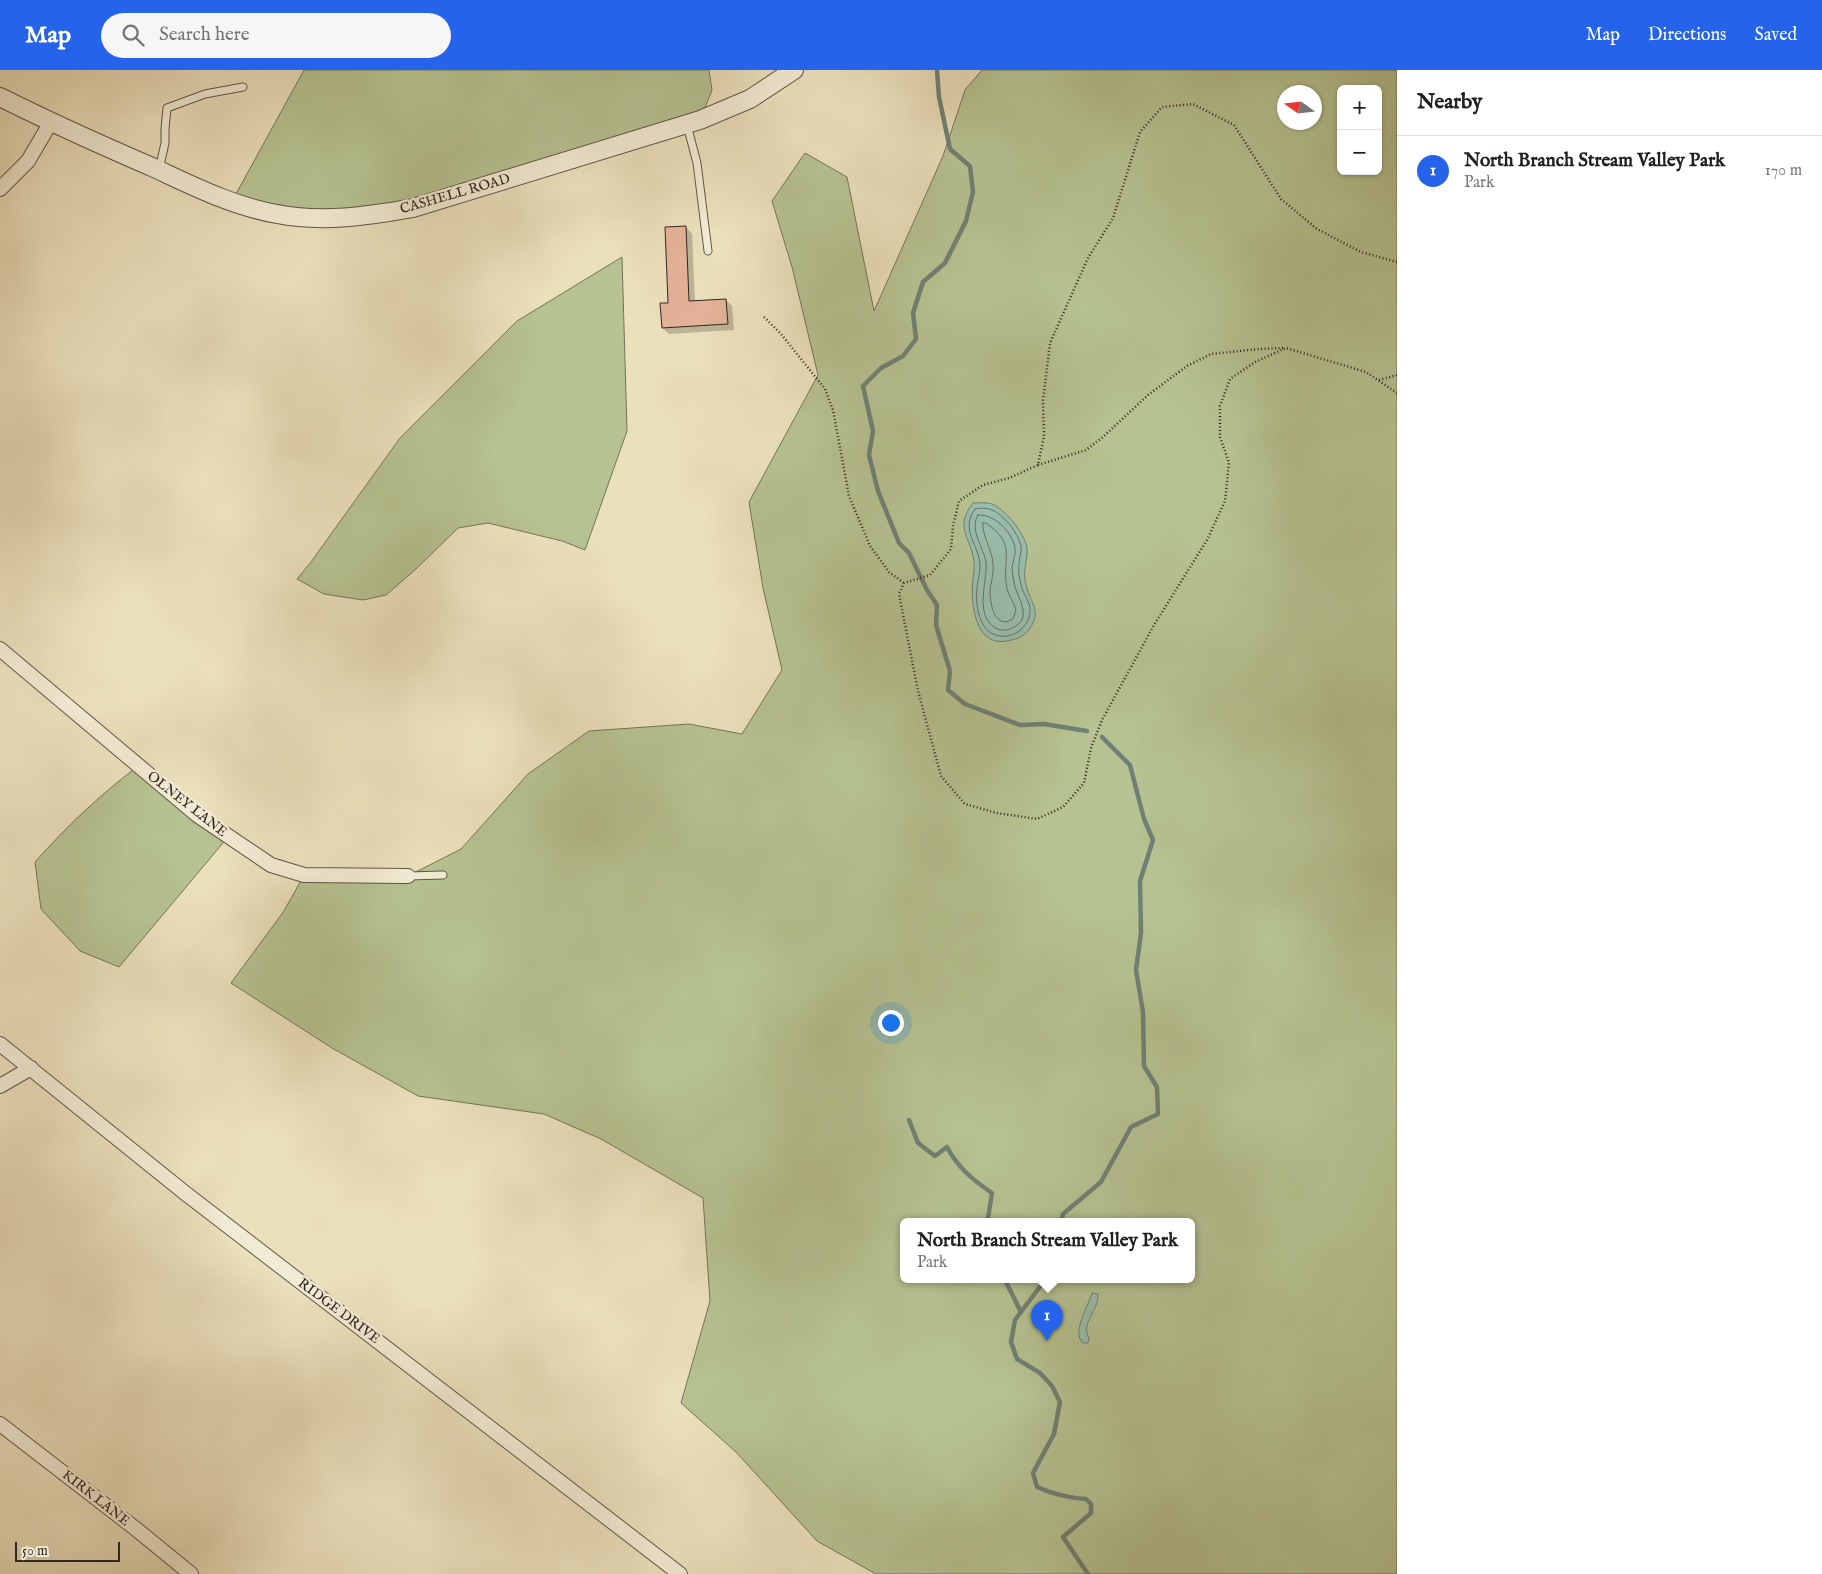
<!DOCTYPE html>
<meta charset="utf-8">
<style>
:root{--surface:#fff;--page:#f6f6f6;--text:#202124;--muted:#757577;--line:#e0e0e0;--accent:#2563eb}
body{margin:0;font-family:"IM FELL English",serif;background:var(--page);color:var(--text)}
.controls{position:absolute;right:15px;top:15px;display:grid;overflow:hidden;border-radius:8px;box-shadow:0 1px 4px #0004}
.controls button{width:45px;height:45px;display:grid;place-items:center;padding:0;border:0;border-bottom:1px solid var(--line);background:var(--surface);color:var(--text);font:25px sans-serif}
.compass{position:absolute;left:1277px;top:15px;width:45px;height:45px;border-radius:50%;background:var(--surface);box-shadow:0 1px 4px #0004;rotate:284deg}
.scale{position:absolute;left:15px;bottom:12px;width:105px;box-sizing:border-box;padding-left:5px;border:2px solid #332520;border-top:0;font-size:14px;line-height:18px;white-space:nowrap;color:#332520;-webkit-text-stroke:4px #f2ebd3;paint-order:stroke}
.you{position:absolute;left:890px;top:952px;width:18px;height:18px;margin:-12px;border:4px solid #fff;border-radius:50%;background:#1a73e8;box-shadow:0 0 0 8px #1a73e833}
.badge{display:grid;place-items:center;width:32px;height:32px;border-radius:50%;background:var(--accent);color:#fff;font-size:16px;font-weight:700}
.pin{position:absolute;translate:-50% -41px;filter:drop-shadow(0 1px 2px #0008)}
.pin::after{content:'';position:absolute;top:26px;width:18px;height:15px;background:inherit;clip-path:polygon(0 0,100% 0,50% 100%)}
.popup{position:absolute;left:900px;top:1148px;width:295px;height:65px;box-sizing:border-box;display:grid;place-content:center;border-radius:8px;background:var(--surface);filter:drop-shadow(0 1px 4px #0005);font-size:16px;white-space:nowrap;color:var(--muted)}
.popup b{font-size:19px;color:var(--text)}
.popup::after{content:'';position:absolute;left:50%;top:100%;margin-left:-10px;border:10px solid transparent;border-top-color:var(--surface)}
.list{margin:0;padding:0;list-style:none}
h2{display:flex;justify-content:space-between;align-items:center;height:65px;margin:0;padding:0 20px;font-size:21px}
h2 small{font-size:16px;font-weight:400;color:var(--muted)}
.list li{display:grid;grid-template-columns:32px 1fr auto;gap:15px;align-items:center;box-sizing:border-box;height:70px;padding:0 20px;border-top:1px solid var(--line)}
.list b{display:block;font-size:19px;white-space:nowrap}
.list p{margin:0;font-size:16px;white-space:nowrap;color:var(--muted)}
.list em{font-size:16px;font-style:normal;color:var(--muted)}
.icon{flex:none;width:28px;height:28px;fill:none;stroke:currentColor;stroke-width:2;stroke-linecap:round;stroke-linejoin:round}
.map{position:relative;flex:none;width:1397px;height:1504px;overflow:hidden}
header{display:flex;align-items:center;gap:30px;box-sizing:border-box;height:70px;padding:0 25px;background:var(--accent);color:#fff}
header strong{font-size:24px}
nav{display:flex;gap:28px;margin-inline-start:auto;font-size:18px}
.search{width:350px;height:45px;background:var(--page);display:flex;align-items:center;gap:12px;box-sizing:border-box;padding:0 18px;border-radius:28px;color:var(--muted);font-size:19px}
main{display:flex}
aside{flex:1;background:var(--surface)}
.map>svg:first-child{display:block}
.green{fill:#b6c291;stroke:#747458;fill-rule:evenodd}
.water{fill:#99bdac;stroke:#708074}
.shadow{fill:#0003}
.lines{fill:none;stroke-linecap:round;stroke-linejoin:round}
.shore{stroke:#667166;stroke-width:1}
.stream{stroke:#708074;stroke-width:4.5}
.building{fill:#e3b298;stroke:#332520}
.service-casing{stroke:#615447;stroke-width:9}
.minor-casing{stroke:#615447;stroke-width:16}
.tertiary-casing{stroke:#615447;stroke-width:20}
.path{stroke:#332520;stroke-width:2.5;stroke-dasharray:1 2.5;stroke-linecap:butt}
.service{stroke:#f2ebd3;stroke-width:7}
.minor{stroke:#f2ebd3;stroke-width:14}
.tertiary{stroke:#f2ebd3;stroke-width:18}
.labels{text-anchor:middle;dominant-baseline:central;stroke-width:5;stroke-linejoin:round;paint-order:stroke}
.street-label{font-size:14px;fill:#332520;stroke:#f2ebd3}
</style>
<header>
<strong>Map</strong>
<div class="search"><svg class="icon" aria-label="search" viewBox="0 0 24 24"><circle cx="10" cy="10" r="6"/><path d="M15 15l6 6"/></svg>Search here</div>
<nav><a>Map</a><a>Directions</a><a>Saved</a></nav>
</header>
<main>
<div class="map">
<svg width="1397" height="1504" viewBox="0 0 1397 1504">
<rect width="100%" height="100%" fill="#ebe0bc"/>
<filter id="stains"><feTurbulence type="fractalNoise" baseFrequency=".004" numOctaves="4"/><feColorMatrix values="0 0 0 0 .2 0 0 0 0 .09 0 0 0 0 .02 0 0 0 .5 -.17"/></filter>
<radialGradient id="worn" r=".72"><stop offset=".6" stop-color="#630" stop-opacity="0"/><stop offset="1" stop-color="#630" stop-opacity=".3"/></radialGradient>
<path class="green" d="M304 0H709L712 20 700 50 364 146 231 133Z
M982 0H1397V1504H876L817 1471 736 1382 681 1333 710 1231 703 1128 601 1069 544 1044 418 1026 332 978 231 913 284 841 304 805 408 806 461 779 528 704 589 661 689 654 742 664 782 600 763 518 749 432 818 305 792 197 772 131 805 83 847 107 874 241 943 86 965 20ZM1341 19H1378V101H1341ZM1284 22H1314V52H1284ZM903 1152H1191V1210H903Z
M622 187 627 361 585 480 562 471 488 453 458 458 416 499 386 525 363 530 324 524 297 509 311 492 400 368 517 251Z
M138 696 228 767 119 897 80 881 41 839 35 792C68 755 99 726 138 696Z"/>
<path class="water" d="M973 433C979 433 987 432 992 434 1005 439 1025 464 1027 478 1028 490 1022 501 1026 515 1031 535 1043 541 1028 561 1024 566 1017 569 1011 570 975 581 970 533 973 509 974 501 975 494 973 486 967 462 956 456 973 433Z
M1092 1223 1098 1224C1099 1241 1080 1253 1089 1268L1088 1273H1083C1071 1263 1088 1237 1092 1223Z"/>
<path class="shadow" d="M686 157 692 164 695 232 726 230 732 236 734 260 669 264 663 258Z"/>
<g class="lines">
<path class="shore" d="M975 439C979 438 986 438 990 439 1004 444 1018 463 1021 476 1022 482 1019 489 1019 495 1018 501 1019 509 1021 514 1022 523 1030 531 1030 539 1031 558 1010 572 993 564 979 558 975 533 977 519 977 512 980 504 980 497 980 474 959 461 975 439Z
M978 445C995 444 1012 462 1015 478 1016 484 1013 491 1012 497 1012 502 1013 507 1014 512 1016 527 1035 548 1012 558 1007 561 999 561 994 557 974 543 988 510 986 492 983 477 969 459 978 445Z
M983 453H986C1018 475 1001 488 1007 519 1009 526 1014 533 1016 540L1013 549C995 560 990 535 990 521 991 512 994 503 993 494 993 482 981 463 983 453Z"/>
<path class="stream" d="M937 0 939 27 950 79 970 96 973 122 966 151 945 193 923 212 913 243 916 269 903 286 881 298 863 316 873 361 869 385 878 421 899 473 909 483 927 520 937 535 936 555 950 601 948 620 965 634 1020 655 1044 654 1087 661
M909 1050 918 1073 935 1086 947 1077C958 1098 973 1110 992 1123L988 1148 990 1152
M1061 1152 1063 1144 1101 1112 1131 1057 1158 1044 1157 1017 1144 996 1143 942 1136 900 1141 863 1140 811 1153 770 1144 749 1130 695 1102 667
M1005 1210 1021 1242
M1045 1210 1015 1250 1011 1272 1017 1289 1040 1303 1052 1316 1060 1332 1054 1364 1033 1403 1037 1417C1053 1424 1069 1428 1086 1429L1091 1434V1443L1063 1467 1088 1504"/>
</g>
<path class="building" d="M686 156 689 231 726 229 728 254 662 258 660 233H668L665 157Z"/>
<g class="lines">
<defs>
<path id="service" d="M687 55 697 93 708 181
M159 100 165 73V59L167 38 205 24 243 17
M408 806 443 805"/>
<path id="minor" d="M0 119 28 91 51 52
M0 579 197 745 271 795 304 805 408 806
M0 974 185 1123 680 1504
M0 1016 31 998
M0 1354 136 1459 191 1504"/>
<path id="tertiary" d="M0 27C50 52 101 75 152 97 193 116 232 136 277 144 322 153 368 146 413 138L700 50 750 29 794 0"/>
</defs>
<use href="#service" class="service-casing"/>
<use href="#minor" class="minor-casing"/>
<use href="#tertiary" class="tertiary-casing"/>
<path class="path" d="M1397 192 1361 182 1317 159 1281 129 1234 55 1193 34 1162 37 1140 62 1113 148 1088 188 1050 273 1043 331 1044 366 1038 395 1009 408 983 415 959 431 953 456 951 479 930 505 904 513 899 524 918 621 941 706 965 734 997 743 1037 749 1063 737 1084 713 1091 678 1102 650 1154 555 1207 470 1225 431 1229 393 1220 367V336L1230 309 1255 292 1286 278 1366 302 1397 323
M764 247 781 264 825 319 833 340 849 426 870 476 889 502 904 513
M1379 310 1397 305
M1038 395 1086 380 1103 367 1148 325 1187 296 1211 284 1258 279 1285 278"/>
<use href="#service" class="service"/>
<use href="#minor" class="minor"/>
<use href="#tertiary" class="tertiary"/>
</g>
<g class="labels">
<g class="street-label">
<text transform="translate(455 124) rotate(-16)">CASHELL ROAD</text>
<text transform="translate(187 734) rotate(38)">OLNEY LANE</text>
<text transform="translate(339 1241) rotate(37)">RIDGE DRIVE</text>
<text transform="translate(96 1428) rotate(38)">KIRK LANE</text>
</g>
</g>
<rect width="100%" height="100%" filter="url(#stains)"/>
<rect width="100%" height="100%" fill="url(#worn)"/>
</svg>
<div class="controls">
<button>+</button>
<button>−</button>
</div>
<svg class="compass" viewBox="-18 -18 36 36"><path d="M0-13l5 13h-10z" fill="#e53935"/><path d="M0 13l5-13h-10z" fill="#757577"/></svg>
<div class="scale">50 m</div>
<div class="you"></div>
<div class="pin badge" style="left:1047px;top:1271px">1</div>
<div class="popup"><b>North Branch Stream Valley Park</b>Park</div>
</div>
<aside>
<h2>Nearby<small></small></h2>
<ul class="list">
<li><span class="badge">1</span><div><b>North Branch Stream Valley Park</b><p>Park</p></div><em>170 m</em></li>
</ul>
</aside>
</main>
